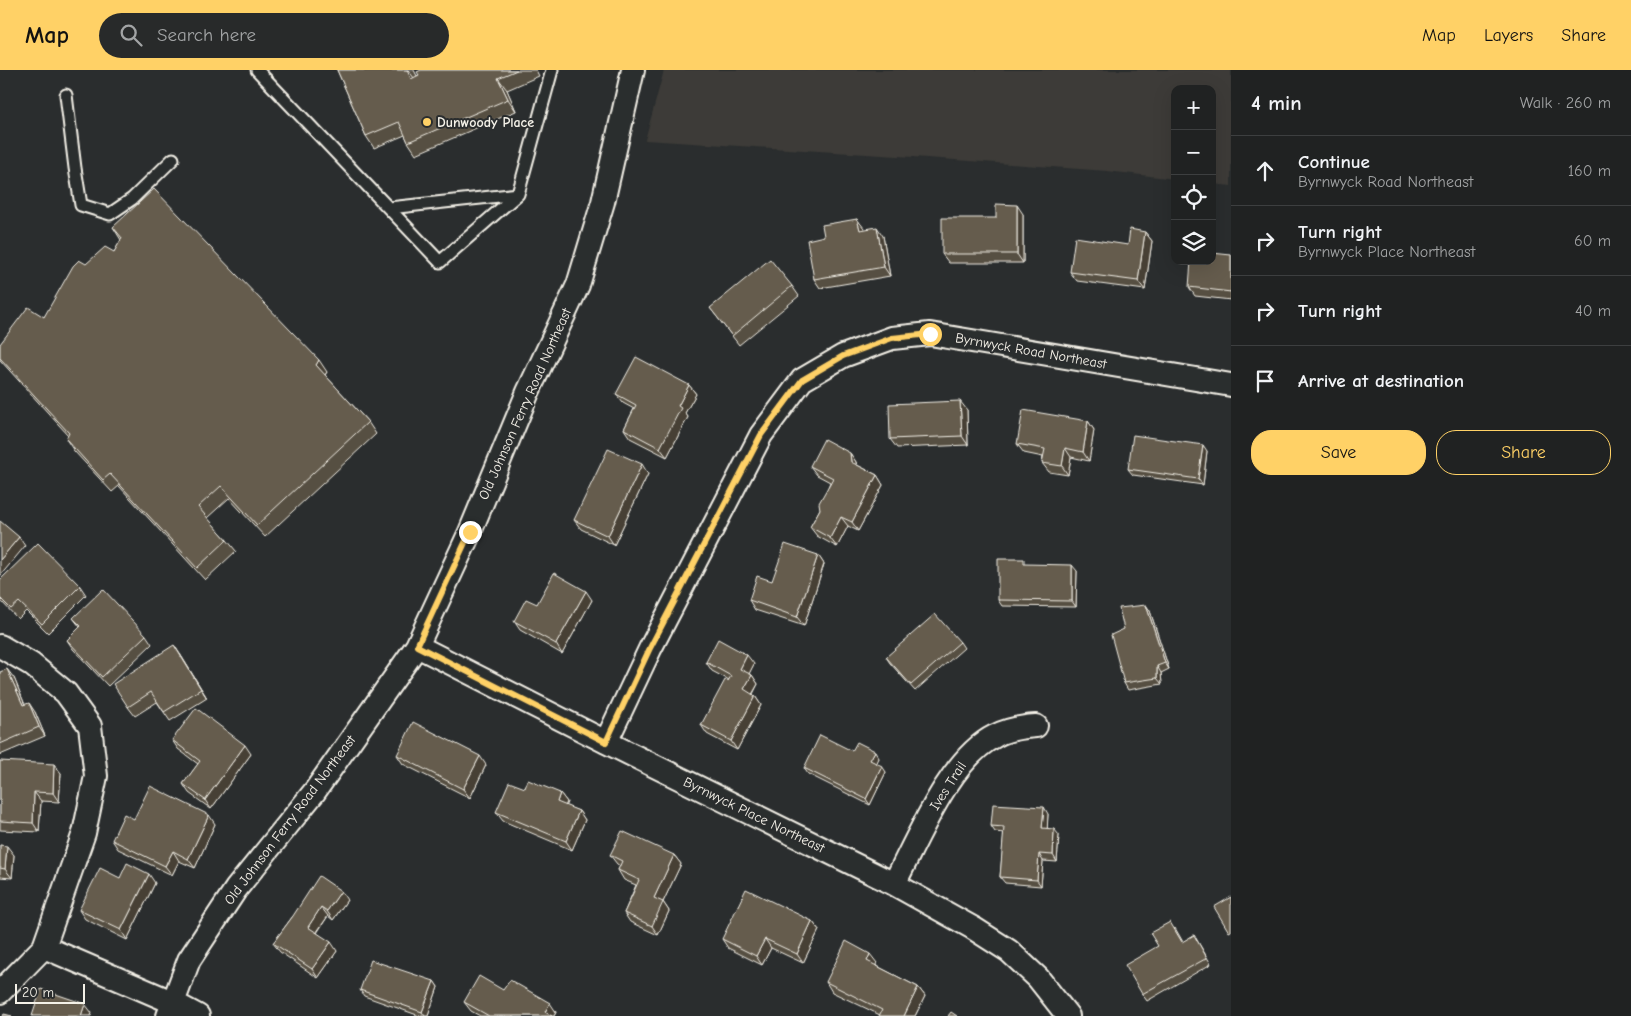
<!DOCTYPE html>
<meta charset="utf-8">
<style>
:root{--surface:#202222;--page:#282a2a;--text:#f1f3f6;--muted:#a2a4a5;--line:#3d3f40;--accent:#ffd166}
body{margin:0;font-family:"Comic Neue",sans-serif;background:var(--page);color:var(--text)}
.controls{position:absolute;right:15px;top:15px;display:grid;overflow:hidden;border-radius:10px;box-shadow:0 5px 20px #0002}
.controls button{width:45px;height:45px;display:grid;place-items:center;padding:0;border:0;border-bottom:1px solid var(--line);background:var(--surface);color:var(--text);font:25px sans-serif}
.scale{position:absolute;left:15px;bottom:12px;width:70px;box-sizing:border-box;padding-left:5px;border:2px solid #f4f1e8;border-top:0;font-size:14px;line-height:18px;white-space:nowrap;color:#f4f1e8;-webkit-text-stroke:4px #2a2d2e;paint-order:stroke}
.stop{position:absolute;width:15px;height:15px;margin:-11px;border:4px solid #ffd166;border-radius:50%;background:#fff}
.stop.end{background:#ffd166;border-color:#fff;box-shadow:0 1px 5px #0008}
.list{margin:0;padding:0;list-style:none}
h2{display:flex;justify-content:space-between;align-items:center;height:65px;margin:0;padding:0 20px;font-size:21px}
h2 small{font-size:16px;font-weight:400;color:var(--muted)}
.list li{display:grid;grid-template-columns:32px 1fr auto;gap:15px;align-items:center;box-sizing:border-box;height:70px;padding:0 20px;border-top:1px solid var(--line)}
.list b{display:block;font-size:19px;white-space:nowrap}
.list p{margin:0;font-size:16px;white-space:nowrap;color:var(--muted)}
.list em{font-size:16px;font-style:normal;color:var(--muted)}
.actions{display:flex;gap:10px;padding:15px 20px}
.actions a{flex:1;padding:11px 0;border:1px solid var(--accent);border-radius:20px;text-align:center;font-size:18px;color:var(--accent)}
.actions .main{background:var(--accent);color:#111}
.icon{flex:none;width:28px;height:28px;fill:none;stroke:currentColor;stroke-width:2;stroke-linecap:round;stroke-linejoin:round}
.map{position:relative;flex:none;width:1231px;height:946px;overflow:hidden}
header{display:flex;align-items:center;gap:30px;box-sizing:border-box;height:70px;padding:0 25px;background:var(--accent);color:#111}
header strong{font-size:24px}
nav{display:flex;gap:28px;margin-inline-start:auto;font-size:18px}
.search{width:350px;height:45px;background:var(--page);display:flex;align-items:center;gap:12px;box-sizing:border-box;padding:0 18px;border-radius:28px;color:var(--muted);font-size:19px}
main{display:flex}
aside{flex:1;background:var(--surface)}
.map>svg:first-child{display:block}
.built{fill:#3c3b37}
.lines{fill:none;stroke-linecap:round;stroke-linejoin:round}
.lane-casing{stroke:#f4f1e8;stroke-width:15}
.street-casing{stroke:#f4f1e8;stroke-width:26}
.lane{stroke:#2a2d2e;stroke-width:11}
.street{stroke:#2a2d2e;stroke-width:22}
.wall{fill:#574f42;stroke:#f4f1e8}
.shaded-wall{fill:#474036;stroke:#f4f1e8}
.building{fill:#655c4d;stroke:#f4f1e8}
.route{stroke:#ffd166;stroke-width:6}
.poi-dot{fill:#ffd166;stroke:#2a2d2e;stroke-width:2}
.labels{text-anchor:middle;dominant-baseline:central;stroke-width:4;stroke-linejoin:round;paint-order:stroke}
.poi-label{font-size:14px;font-weight:bold;fill:#f4f1e8;stroke:#2a2d2e;text-anchor:start}
.street-label{font-size:14px;fill:#f4f1e8;stroke:#2a2d2e}
</style>
<header>
<strong>Map</strong>
<div class="search"><svg class="icon" aria-label="search" viewBox="0 0 24 24"><circle cx="10" cy="10" r="6"/><path d="M15 15l6 6"/></svg>Search here</div>
<nav><a>Map</a><a>Layers</a><a>Share</a></nav>
</header>
<main>
<div class="map">
<svg width="1231" height="946" viewBox="0 0 1231 946">
<rect width="100%" height="100%" fill="#2a2d2e"/>
<filter id="ink" filterUnits="userSpaceOnUse"><feTurbulence type="fractalNoise" baseFrequency=".02" numOctaves="2"/><feDisplacementMap in="SourceGraphic" scale="10" xChannelSelector="R" yChannelSelector="G"/><feConvolveMatrix kernelMatrix="1 2 1 2 8 2 1 2 1" color-interpolation-filters="sRGB"/></filter>
<g filter="url(#ink)">
<path class="built" d="M664 0H1231V116L1212 114V19H1175V109L1107 101 913 87 645 70Z"/>
<g class="lines">
<defs>
<path id="lane" d="M257 0 440 192 518 124 552 0
M66 25 75 98 81 135 110 144 132 129 173 89
M389 138 518 124"/>
<path id="street" d="M0 576 31 594 66 623 90 656 96 706 84 763 44 877 0 922
M417 576 606 672 894 814 973 858 1009 881 1038 908 1068 946
M606 672 650 579 761 365 802 310 843 286 892 268 930 264 1231 315
M894 814C917 770 950 688 995 666 1007 659 1022 657 1036 656
M44 877 172 932 198 946
M168 946 189 890 236 819 315 721 417 576 470 462 528 322 578 215 603 132 633 0"/>
</defs>
<use href="#lane" class="lane-casing"/>
<use href="#street" class="street-casing"/>
<use href="#lane" class="lane"/>
<use href="#street" class="street"/>
</g>
<path class="wall" d="M337 0H414L417 6 419 5 421 0H536L539 6 507 20 516 41 416 84 408 72 405 65 374 78 366 66Z
M1023 144V193H949L942 184 996 148Z
M857 149 864 159 883 166 890 206 820 218 814 209 824 166Z
M113 157 327 302 325 305 368 352 376 364 265 467 229 428 207 448 227 470 236 481 205 510 119 416 112 422 74 381 66 369 68 365 0 290V274L44 247 86 194 114 182 121 170Z
M1145 162 1152 171 1145 220 1077 211 1070 202 1128 175Z
M1231 185V230L1195 226 1189 217Z
M792 216 799 226 739 275 710 238Z
M689 315 696 324 685 343 688 347 667 387 630 368 624 359 634 339 623 333 616 324Z
M967 340 968 375 897 378 890 369Z
M1088 351 1094 360 1089 391 1071 387 1068 405 1049 402 1042 393 1043 387 1024 383 1017 374Z
M1207 381 1203 415 1133 405 1128 399Z
M850 383 856 392 857 395 877 405 883 415 858 461 848 456 837 477 817 466 810 457 820 439 830 412 817 405 810 396Z
M648 404 614 475 581 459 574 450Z
M818 485 824 494 804 556 755 540 749 530 772 511Z
M1077 501 1076 537 1002 536 998 530Z
M0 510 80 516 86 525 48 563 26 541 18 549 0 530Z
M592 530 562 584 520 560 514 551 537 534Z
M1146 535 1150 541 1169 599 1161 603 1162 614 1128 620 1124 613V559Z
M73 548 146 565 152 574 108 616 73 579 67 570 80 557Z
M960 572 964 578 915 621 890 593 886 587Z
M180 584 207 628 170 651 157 632 135 646 128 637Z
M706 592 754 594 749 603 752 605 758 614 753 624 755 626 761 635 737 680 707 664 701 655 729 610 712 601Z
M0 602 14 608 25 635 35 642 45 666 0 685Z
M172 670 251 684 211 739 189 723 183 714 198 694 178 679Z
M852 681 879 688 876 693 886 702 870 735 808 704 804 698Z
M397 685 486 695 470 728 403 694Z
M0 691 61 703 59 732 41 731 39 762 0 760Z
M525 718 560 723 567 732 565 736 579 741 585 750 572 780 503 751 496 742Z
M1048 744 1047 758 1059 765 1057 792 1043 791 1041 816 1005 813 1000 807 1004 763 995 762 991 756Z
M134 749 215 754 195 798 179 791 172 805 118 779 112 770Z
M0 775 14 785 12 808 0 807Z
M610 785H674L681 794 663 832 669 841 658 865 630 852 624 843 636 815 624 810 618 800 620 796 617 794Z
M120 808 155 813 127 870 85 849 79 840Z
M347 830 333 850 328 846 317 863 337 881 318 908 280 882 273 873 293 846Z
M812 851 819 860 803 893 771 878 762 895 728 878 722 869Z
M1175 858 1183 872 1194 865 1211 894 1147 931 1142 924 1158 876Z
M877 893 875 895 918 917 925 926 915 946H879L880 945 832 922 826 912Z
M434 911 438 917 428 946H420L364 926 360 920Z
M503 920 556 942 554 946H480L471 941 464 932Z"/>
<path class="shaded-wall" d="M407 0H408L414 8 411 9Z
M498 8 507 20 516 41 508 29Z
M1017 135 1023 144V193L1017 184Z
M857 149 864 158 866 169 860 160Z
M877 157 883 166 890 206 884 197Z
M1145 162 1152 171 1145 220 1138 211Z
M319 290 327 302 324 306 316 295Z
M689 315 696 324 685 343 688 347 667 387 660 378 678 336Z
M960 331 967 340 968 375 962 366Z
M1088 351 1094 360 1089 391 1083 382Z
M1203 375 1207 381 1203 415 1198 409Z
M1065 378 1071 387 1068 405 1062 396Z
M850 383 856 392 857 401 851 392Z
M642 394 648 404 614 475 608 466Z
M877 405 883 415 858 461 852 452Z
M841 447 848 456 837 477 830 468Z
M19 467 25 476 0 506V490Z
M818 485 824 494 804 556 797 547Z
M1072 495 1077 501 1076 537 1072 531Z
M586 521 592 530 562 584 556 574Z
M1146 535 1150 541 1169 599 1165 593Z
M174 575 180 584 207 628 201 619Z
M747 585 754 594 747 608 740 599Z
M1157 596 1161 603 1162 614 1157 608Z
M7 599 14 608 29 645 23 635Z
M752 605 758 614 750 628 744 619Z
M755 626 761 635 737 680 731 671Z
M29 633 35 642 45 666 39 657Z
M245 675 251 684 211 739 205 730Z
M875 681 879 688 875 697 870 690Z
M480 686 486 695 470 728 463 719Z
M54 694 61 703 59 732 53 723Z
M882 696 886 702 870 735 866 729Z
M34 722 41 731 39 762 33 753Z
M560 723 567 732 563 741 557 732Z
M1044 737 1048 744 1047 764 1042 758Z
M579 741 585 750 572 780 566 771Z
M209 745 215 754 195 798 188 789Z
M1054 759 1059 765 1057 792 1053 785Z
M7 776 14 785 12 808 5 799Z
M173 781 179 791 172 805 165 796Z
M1039 784 1043 791 1041 816 1037 810Z
M674 785 681 794 663 832 669 841 658 865 652 856 654 828Z
M149 804 155 813 127 870 121 860Z
M341 821 347 830 333 850 327 841Z
M321 837 328 846 314 866 308 857Z
M812 851 819 860 803 893 797 884Z
M765 869 771 878 762 895 756 886Z
M331 872 337 881 318 908 312 899Z
M870 884 877 893 873 900 867 891Z
M434 911 438 917 428 946H425L422 942Z
M918 917 925 926 915 946H904Z
M550 933 556 942 554 946H548L545 942Z
M85 934 92 943 91 946H81Z"/>
<path class="building" d="M337 0H407L411 9 419 5 417 2 421 0H517L498 8 508 29 408 72 399 52 366 66Z
M154 119 319 290 316 295 368 352 257 455 221 416 198 437 227 470 197 498 110 404 103 410 66 369 69 363 0 288V274L28 237 44 247 73 196 79 190 86 194 105 177 114 182 122 168 113 157Z
M996 134 1017 135V184H942V148H996Z
M857 149 860 160 877 157 884 197 814 209 807 170 824 166 822 155Z
M1130 159 1145 162 1138 211 1070 202 1075 167 1128 175Z
M1212 183 1231 185V222L1189 217 1191 191H1212Z
M770 189 792 216 732 266 710 238Z
M636 287 689 315 678 336 681 338 660 378 624 359 636 335 616 324Z
M960 331 962 366 890 369 889 334Z
M1023 340 1088 351 1083 382 1065 378 1062 396 1042 393 1045 379 1017 374Z
M1133 365 1203 375 1198 409 1128 399Z
M824 369 850 383 851 392 877 405 852 452 841 447 830 468 810 457 820 439 819 433 833 408 810 396Z
M608 379 642 394 608 466 574 450Z
M0 451 19 467 0 490Z
M38 473 80 516 42 554 19 532 11 539 0 528V510Z
M785 474 818 485 797 547 749 530 757 506 772 511Z
M998 489H1024V494L1072 495V531L998 530Z
M554 503 586 521 556 574 514 551 526 529 537 534Z
M103 519 146 565 102 607 67 570 81 556 73 548Z
M1146 535 1165 593 1157 596V608L1124 613 1111 565 1124 559 1119 538Z
M935 544 960 572 911 615 886 587Z
M718 569 747 585 740 599 752 605 744 619 755 626 731 671 701 655 725 610 728 611 731 606 706 592Z
M174 575 201 619 164 642 151 622 128 637 113 614Z
M7 599 23 635 29 633 39 657 0 674V602Z
M196 638 245 675 205 730 183 714 200 691 172 670Z
M413 652 480 686 463 719 397 685Z
M820 665 852 681 857 672 875 681 870 690 882 696 866 729 804 698Z
M0 691 54 694 53 723 34 722 33 753 0 751Z
M528 710 560 723 557 732 579 741 566 771 496 742 509 712 525 718Z
M150 716 209 745 188 789 173 781 165 796 112 770 124 744 134 749Z
M993 734 1044 737 1042 758 1054 759 1053 785 1039 784 1037 810 1000 807 1004 757 991 756Z
M622 761 674 785 654 828 663 832 652 856 624 843 639 810 618 800 622 791 610 785Z
M0 775 7 776 5 799 0 798Z
M127 793 149 804 121 860 79 840 100 798 120 808Z
M319 806 341 821 327 841 321 837 308 857 331 872 312 899 273 873 293 846Z
M746 819 812 851 797 884 765 869 756 886 722 869Z
M1231 827V861L1229 862 1214 837Z
M1170 852 1182 872 1194 865 1207 888 1142 924 1125 895 1158 876 1150 863Z
M846 871 870 884 867 891 918 917 904 946H879L882 940 826 912Z
M371 890 434 911 422 942 360 920Z
M479 906 503 920 510 910 550 933 545 942 552 946H489L464 932Z
M41 919 85 934 81 946H32Z
M951 942 957 946H948Z
M4 944 12 946H3Z"/>
</g>
<g class="lines" filter="url(#ink)">
<path class="route" d="M470 462 417 576 606 672 650 578 761 365 802 310 843 286 892 268 930 264"/>
</g>
<circle class="poi-dot" cx="427" cy="52" r="5"/>
<g class="labels">
<g class="poi-label">
<text x="437" y="52">Dunwoody Place</text>
</g>
<g class="street-label">
<text transform="translate(1031 281) rotate(10)">Byrnwyck Road Northeast</text>
<text transform="translate(525 334) rotate(-66)">Old Johnson Ferry Road Northeast</text>
<text transform="translate(948 716) rotate(-57)">Ives Trail</text>
<text transform="translate(754 745) rotate(26)">Byrnwyck Place Northeast</text>
<text transform="translate(290 750) rotate(-53)">Old Johnson Ferry Road Northeast</text>
</g>
</g>
</svg>
<div class="controls">
<button>+</button>
<button>−</button>
<button><svg class="icon" aria-label="locate" viewBox="0 0 24 24"><circle cx="12" cy="12" r="6"/><path d="M12 2v4M12 18v4M2 12h4M18 12h4"/></svg></button>
<button><svg class="icon" aria-label="layers" viewBox="0 0 24 24"><path d="M12 4l9 5-9 5-9-5zM3 14l9 5 9-5"/></svg></button>
</div>
<div class="scale">20 m</div>
<div class="stop" style="left:930px;top:264px"></div>
<div class="stop end" style="left:470px;top:462px"></div>
</div>
<aside>
<h2>4 min<small>Walk · 260 m</small></h2>
<ul class="list">
<li><svg class="icon" aria-label="ahead" viewBox="0 0 24 24"><path d="M12 20V5M6 11l6-6 6 6"/></svg><div><b>Continue</b><p>Byrnwyck Road Northeast</p></div><em>160 m</em></li>
<li><svg class="icon" aria-label="right" viewBox="0 0 24 24"><path d="M7 20v-9h11M14 6l5 5-5 5"/></svg><div><b>Turn right</b><p>Byrnwyck Place Northeast</p></div><em>60 m</em></li>
<li><svg class="icon" aria-label="right" viewBox="0 0 24 24"><path d="M7 20v-9h11M14 6l5 5-5 5"/></svg><div><b>Turn right</b></div><em>40 m</em></li>
<li><svg class="icon" aria-label="arrive" viewBox="0 0 24 24"><path d="M6 21V4h12l-3 4 3 4H6"/></svg><div><b>Arrive at destination</b></div></li>
</ul>
<div class="actions"><a class="main">Save</a><a>Share</a></div>
</aside>
</main>
